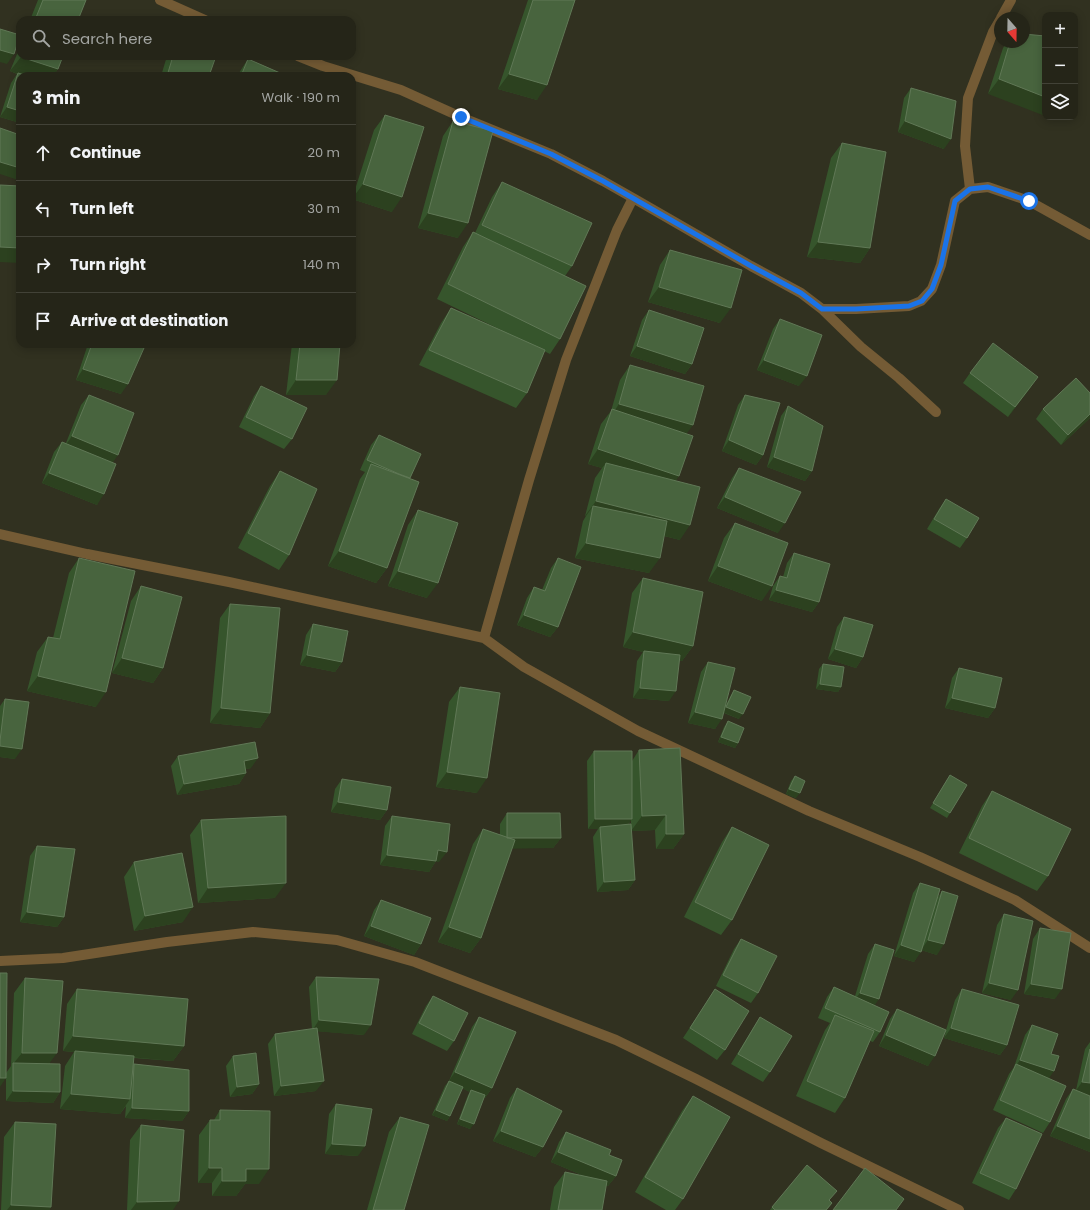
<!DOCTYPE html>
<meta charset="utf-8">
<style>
:root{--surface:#252518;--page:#2d2d21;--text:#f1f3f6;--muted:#a3a5a2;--line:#424237}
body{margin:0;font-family:Poppins,sans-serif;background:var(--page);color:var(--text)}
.controls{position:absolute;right:12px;top:12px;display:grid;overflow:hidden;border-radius:8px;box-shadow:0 2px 10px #0003}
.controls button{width:36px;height:36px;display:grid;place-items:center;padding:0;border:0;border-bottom:1px solid var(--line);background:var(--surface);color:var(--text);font:20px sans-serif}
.compass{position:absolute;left:994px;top:12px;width:36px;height:36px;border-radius:50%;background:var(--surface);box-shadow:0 2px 10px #0003;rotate:160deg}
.stop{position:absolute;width:12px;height:12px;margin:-9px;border:3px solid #1a73e8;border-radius:50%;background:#fff}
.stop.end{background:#1a73e8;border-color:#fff;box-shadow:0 1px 4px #0008}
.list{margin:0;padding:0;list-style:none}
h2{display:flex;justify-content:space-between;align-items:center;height:52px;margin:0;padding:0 16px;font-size:17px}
h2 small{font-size:13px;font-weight:400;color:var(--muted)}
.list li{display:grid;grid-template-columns:26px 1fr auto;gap:12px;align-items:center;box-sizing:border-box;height:56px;padding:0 16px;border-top:1px solid var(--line)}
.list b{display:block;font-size:15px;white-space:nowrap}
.list em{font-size:13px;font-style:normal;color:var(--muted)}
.icon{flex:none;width:22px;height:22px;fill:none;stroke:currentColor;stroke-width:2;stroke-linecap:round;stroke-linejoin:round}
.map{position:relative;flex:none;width:1090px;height:1210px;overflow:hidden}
.search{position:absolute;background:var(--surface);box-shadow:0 2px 10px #0003;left:16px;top:16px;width:340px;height:44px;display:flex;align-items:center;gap:10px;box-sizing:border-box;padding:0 14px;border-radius:12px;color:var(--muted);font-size:15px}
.panel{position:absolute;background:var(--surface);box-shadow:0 2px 10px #0003;left:16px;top:72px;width:340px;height:276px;border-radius:12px}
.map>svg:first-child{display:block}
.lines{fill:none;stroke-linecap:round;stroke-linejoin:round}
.minor{stroke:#745b35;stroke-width:10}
.wall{fill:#36552c;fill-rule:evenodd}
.shaded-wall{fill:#2c411f}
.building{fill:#48643e;stroke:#607856}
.route{stroke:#1a73e8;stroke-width:5}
</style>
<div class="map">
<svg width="1090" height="1210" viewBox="0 0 1090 1210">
<rect width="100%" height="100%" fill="#313120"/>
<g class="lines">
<path class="minor" d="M160 0 205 20
M1001 18 1011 0
M298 56 323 66 401 90 461 117 551 154 603 181 633 198 617 230 566 360 529 480 484 638
M970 189 965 146 968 98 993 32 1000 20
M633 198 751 266 801 293 822 309 861 347 899 378 936 412
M822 309H856L909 306 921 301 932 289 941 265 955 201 970 189 988 187 1029 201 1090 235
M0 534 87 554 229 582 484 638 524 667 638 731 809 811 920 857 1015 900 1090 948
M0 961 63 958 167 942 253 932 337 940 415 962 616 1040 696 1079 821 1143 959 1210"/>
</g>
<path class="wall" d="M38 0H86L78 20H30Z
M528 0H575L537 100 498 89Z
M1045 36 988 94 1003 48 1007 42H1024Z
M20 47V56H63L58 69 53 76H20V123L0 117 11 83 17 74 10 71Z
M167 56H216L209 76H161Z
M248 59 287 76H237Z
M911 88 944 149 898 132 904 98Z
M385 115 392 212 352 199 374 130Z
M453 121 458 238 418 228 443 136Z
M842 143 870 248 860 263 807 257 831 158Z
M502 182 572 266 565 276 560 339 550 354 544 351 527 393 516 408 419 365 441 323 451 308 501 330 437 299 463 247 473 232 475 233 492 197Z
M670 250 720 323 648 302 660 265Z
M649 310 692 364 685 374 630 356 642 320Z
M780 319 799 386 757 370 773 329Z
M88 344H133L121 394 76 380Z
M292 344H340L326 395H286Z
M630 365 686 434 676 481 680 540 664 536 649 573 575 558 583 521 586 516H585L595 478 602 468 588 464 601 424 611 411 620 380Z
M970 373 1031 387 1008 417 963 383Z
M261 386 292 439 284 449 239 427 254 396Z
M89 395 113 462 97 505 42 483 54 452 62 442 66 443 81 405Z
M745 395 763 455 756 465 722 451 738 405Z
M788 406 812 471 805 481 767 467 781 416Z
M1043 409 1090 418 1061 445 1036 419Z
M379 435 410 478 387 568 376 583 328 566 360 479 365 472 360 470 371 445Z
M739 468 778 533 717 508 732 478Z
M280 471 289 555 279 570 238 548 270 486Z
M946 499 967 538 960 548 927 529 939 509Z
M418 510 427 598 388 586 408 525Z
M735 523 762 601 708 581 724 538Z
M794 553 819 602 812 612 769 600 773 586 780 576 783 577 787 563Z
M79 558 96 707 27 691 37 652 48 637 53 638 69 573Z
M558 558V627L550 637 517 625 527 598 534 587 542 590 551 568Z
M643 578 693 646 682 661 679 660 669 701 633 698 637 661 643 652 623 647 632 593Z
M141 586 163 668 153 683 112 673 131 601Z
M230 604 270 713 260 728 210 723 220 618Z
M844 617 863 657 856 668 828 659 837 627Z
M313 624 342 662 335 672 300 665 306 635Z
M708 662 725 706 731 695 734 690 739 719 724 713 715 729 688 723 701 672Z
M823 664 841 687 838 692 816 689 819 669Z
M959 668 995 708 988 718 945 708 952 678Z
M460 687 477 793 436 787 449 702Z
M5 699 15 759 0 757V706Z
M728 721 738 743 735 748 718 742 724 727Z
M639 750 684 834 673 849H656L655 830 631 831 635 880 628 890 597 892 593 837 598 829H588L587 761 594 751 632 761ZM631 820V831L628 825Z
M178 756 251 768 246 769V773L239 784 177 795 171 766Z
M950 775V813L947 818 930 808Z
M795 776 796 798 786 794 791 781Z
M342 779 387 810 380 820 331 812 335 789Z
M992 791 1048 876 1037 891 959 853 982 806Z
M507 813 561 838 553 848H512L481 938 470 953 438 942 473 844 483 829 500 835V824Z
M392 816 439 862 436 861 429 872 380 865 385 826Z
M201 820 275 898 198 903 190 835Z
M732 827V920L721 935 684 917 722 842Z
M37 846 64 917 57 927 20 922 30 856Z
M134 862 183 922 134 931 124 877Z
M920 883 938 897 942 891 937 955 921 950 914 962 894 956 913 893Z
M381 900 421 944 414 955 364 936 374 910Z
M1004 914 1011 1000 982 993 997 925Z
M1040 928 1055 999 1024 994 1033 939Z
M741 939 758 993 751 1003 716 986 734 949Z
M875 944 874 1005 880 1032 873 1042 870 1041 845 1098 835 1113 796 1096 825 1030 830 1023 818 1018 827 997 834 987 855 996 868 954Z
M316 977 364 1035 317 1031 316 1091 274 1096 268 1044 275 1034 312 1029 309 987Z
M25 978 50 1064 60 1092 53 1103 6 1101V1073L11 1066 14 993Z
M77 989 184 1046 173 1061 134 1058V1065L189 1111 182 1121 125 1118 126 1106 120 1114 60 1109 65 1066 74 1052 63 1051 67 1004Z
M715 989 725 1050 717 1060 683 1038Z
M962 989 1007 1045 1000 1055 944 1038 946 1031 928 1066 879 1046 890 1019 897 1009 946 1030 955 1000Z
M433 996 454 1041 447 1051 412 1034 426 1006Z
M479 1017 492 1088 485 1098H484L470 1129 457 1124 468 1095 470 1092 462 1088 450 1116 447 1121 432 1115 445 1086 449 1081 472 1027Z
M760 1017 770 1072 763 1082 731 1064 753 1028Z
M1032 1025 1051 1054 1049 1079 1050 1122 1043 1133 993 1110 1009 1074 1014 1067 1025 1035Z
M1090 1042V1095L1086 1094 1090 1096V1152L1050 1136 1066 1099 1073 1089 1076 1090 1085 1049Z
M233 1056 259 1084 252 1094 230 1097 226 1066Z
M517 1088 543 1147 535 1157 493 1141 510 1098Z
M693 1096 683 1199 675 1210H666L635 1192 682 1111Z
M336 1104 358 1156 325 1154 329 1114Z
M220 1110 259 1184H245L236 1196H212V1183H198L199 1135 210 1120H214Z
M400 1117 404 1210H367L389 1132Z
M1006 1118 1016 1189 1009 1200 972 1183 998 1128Z
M15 1122 51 1207 49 1210H1L4 1137Z
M141 1125 173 1210H127L130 1140Z
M566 1132 609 1155 616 1176 608 1186 606 1185 602 1210H550L554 1187 565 1172 584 1176 551 1162 559 1142Z
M830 1201 832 1203 827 1210H770L772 1207Z"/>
<path class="shaded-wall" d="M0 50 14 54 7 64 0 62Z
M21 57 58 69 53 76H23L10 71Z
M509 74 547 85 537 100 498 89Z
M999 79 1045 97V116L988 94Z
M7 107 20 111V123L0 117Z
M905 121 951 139 944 149 898 132Z
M0 162 20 168V178L18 180 0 174Z
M363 184 402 197 392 212 352 199Z
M428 213 468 223 458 238 418 228Z
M818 242 870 248 860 263 807 257Z
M0 247 20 248V263L0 262Z
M659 287 731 308 720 323 648 302Z
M637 346 692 364 685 374 630 356Z
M764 360 807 376 799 386 757 370Z
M83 369 128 384 121 394 76 380Z
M1038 377 1031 387 1008 417 1015 407Z
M296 380H337L326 395H286Z
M619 404 693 425 682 440 609 419Z
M1090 414V418L1061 445 1068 435Z
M72 436 118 455 111 465 65 446Z
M729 440 763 455 756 465 722 451Z
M598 449 679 476 669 491 606 463 602 468 588 464Z
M774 457 812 471 805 481 767 467Z
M49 473 104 494 97 505 42 483Z
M725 497 785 523 778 533 717 508Z
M596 501 690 525 680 540 591 517 593 506 586 516H585Z
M586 543 660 558 649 573 575 558Z
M339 551 387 568 376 583 328 566Z
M718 566 772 586 762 601 708 581Z
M398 571 438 583 427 598 388 586Z
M776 590 819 602 812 612 769 600Z
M524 615 558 627 550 637 517 625Z
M633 632 693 646 682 661 644 652V651L643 652 623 647Z
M835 649 863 657 856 668 828 659Z
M307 655 342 662 335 672 300 665Z
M122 658 163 668 153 683 112 673Z
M38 676 106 692 96 707 27 691Z
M820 684 841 687 838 692 816 689Z
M640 688 676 691 669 701 633 698Z
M952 698 995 708 988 718 945 708Z
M726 707 743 714 739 719 723 712Z
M221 708 270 713 260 728 210 723Z
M695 712 722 719 715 729 688 723Z
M721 737 738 743 735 748 718 742Z
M0 746 22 749 15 759 0 757Z
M258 758 251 768 237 771 244 761Z
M447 772 487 778 477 793 436 787Z
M246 773 239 784 177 795 184 784Z
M789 789 800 793 796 798 786 794Z
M338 802 387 810 380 820 331 812Z
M666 815 655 830 631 831 642 816Z
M595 819H632L625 829 600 827 598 829H588Z
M666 834H684L673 849H656Z
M507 838H561L553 848 500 849Z
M438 850 447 852 439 862 430 860Z
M387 855 436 861 429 872 380 865Z
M635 880 628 890 597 892 604 882Z
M286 883 275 898 198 903 208 888Z
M193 907 183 922 134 931 145 916Z
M27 912 64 917 57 927 20 922Z
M371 926 421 944 414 955 364 936Z
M449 927 481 938 470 953 438 942Z
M928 940 944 944 937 955 921 950Z
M901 945 921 952 914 962 894 956Z
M989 983 1018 990 1011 1000 982 993Z
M1031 984 1062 989 1055 999 1024 994Z
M860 993 879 999 872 1009 852 1003Z
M319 1020 371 1025 364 1035 312 1031Z
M951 1028 1007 1045 1000 1055 944 1038Z
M886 1035 935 1056 928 1066 879 1046Z
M73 1036 184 1046 173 1061 75 1052V1051L74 1052 63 1051Z
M22 1053H57L46 1068 13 1064Z
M1020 1060 1054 1071 1047 1081 1013 1070Z
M455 1072 492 1088 485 1098 471 1092V1090L470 1092 448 1082Z
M0 1078H6L0 1087Z
M324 1081 316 1091 274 1096 281 1086Z
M1082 1082 1090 1083V1095L1075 1092Z
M259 1084 252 1094 230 1097 237 1087Z
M13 1091 60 1092 53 1103 6 1101Z
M71 1094 130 1099 120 1114 60 1109Z
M132 1108 189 1111 182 1121 125 1118Z
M436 1110 450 1116 447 1121 432 1115Z
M460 1119 474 1124 470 1129 457 1124Z
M1057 1126 1090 1139V1152L1050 1136Z
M501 1131 543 1147 535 1157 493 1141Z
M332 1144 365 1146 358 1156 325 1154Z
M558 1152 616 1176 608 1186 551 1162Z
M209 1168H222L212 1183H198Z
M246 1169H269L259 1184H245L236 1196H212L222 1181Z
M179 1201 173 1210H131L137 1202Z
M11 1205 51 1207 49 1210H7Z"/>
<path class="building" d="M43 0H86L78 20H35Z
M533 0H575L547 85 509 74Z
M0 29 20 35 14 54 0 50Z
M1024 34 1045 36V97L999 79 1010 42H1024Z
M21 56H63L58 69 21 57Z
M173 56H216L209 76H167Z
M248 59 287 76H241Z
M18 73 28 76H20V111L7 107Z
M911 88 956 101 951 139 905 121Z
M385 115 424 127 402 197 363 184Z
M453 121 493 131 468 223 428 213Z
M0 128 20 135V168L0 162Z
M842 143 886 152 870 248 818 242Z
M502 182 592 223 572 266 482 225Z
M0 185 20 186V248L0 247Z
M473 232 586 286 560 339 448 284Z
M670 250 742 270 731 308 659 287Z
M451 308 545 350 527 393 429 350Z
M649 310 704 328 692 364 637 346Z
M780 319 822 335 807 376 764 360Z
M993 343 1038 377 1015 407 970 373Z
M92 344H133L144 348 128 384 83 369Z
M300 344H340L337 380H296Z
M630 365 704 386 693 425 619 404Z
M1076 378 1090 393V414L1068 435 1043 409Z
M261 386 307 408 292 439 246 417Z
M89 395 134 413 118 455 72 436Z
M745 395 780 403 763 455 729 440Z
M788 406 823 426 812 471 774 457Z
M612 409 693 436 679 476 598 449Z
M379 435 421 454 410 478 399 474 367 460Z
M62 442 116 464 104 494 49 473Z
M606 463 700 487 690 525 596 501Z
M371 464 419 482 387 568 339 551Z
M739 468 801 492 785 523 725 497Z
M280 471 317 489 289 555 248 533Z
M946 499 979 518 967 538 934 519Z
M593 506 667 521 660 558 586 543Z
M418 510 458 523 438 583 398 571Z
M735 523 788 543 772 586 718 566Z
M794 553 830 564 819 602 776 590 780 576 787 578Z
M79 558 135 571 106 692 38 676 48 637 60 639Z
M558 558 581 567 558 627 524 615 534 587 545 591Z
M643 578 703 592 693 646 633 632Z
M141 586 182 597 163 668 122 658Z
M230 604 280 608 270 713 221 708Z
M844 617 873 625 863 657 835 649Z
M313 624 348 631 342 662 307 655Z
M644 651 680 655 676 691 640 688Z
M708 662 735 668 722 719 695 712Z
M823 664 844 667 841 687 820 684Z
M959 668 1002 678 995 708 952 698Z
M460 687 500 693 487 778 447 772Z
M734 690 751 697 743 714 726 707Z
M5 699 29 702 22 749 0 746V741Z
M728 721 744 728 738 743 721 737Z
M255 742 258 758 244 761 246 773 184 784 178 756Z
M680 748 684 834H666V815L642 816 639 750Z
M594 751H632V819H595Z
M950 775 967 785 950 813 933 803Z
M795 776 805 781 800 793 789 789Z
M342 779 391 787 387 810 338 802Z
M992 791 1071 829 1048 876 969 838Z
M507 813H560L561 838H507Z
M286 816V883L208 888 201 820Z
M392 816 450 824 447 852 438 850 436 861 387 855Z
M631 824 635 880 604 882 600 827Z
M732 827 769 845 732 920 695 902Z
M483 829 515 840 481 938 449 927Z
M37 846 75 849 64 917 27 912Z
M182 853 193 907 145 916 134 862Z
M920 883 940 889 921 952 901 945Z
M942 891 958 896 944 944 928 940Z
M381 900 431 918 421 944 371 926Z
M1004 914 1033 921 1018 990 989 983Z
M1040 928 1071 933 1062 989 1031 984Z
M741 939 777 956 758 993 723 975Z
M875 944 894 950 879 999 860 993Z
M0 973H7L6 1078H0Z
M316 977 379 979 371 1025 319 1020Z
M25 978 63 981 57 1053H22Z
M834 987 889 1012 880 1032 825 1008Z
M77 989 188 999 184 1046 73 1036Z
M715 989 749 1011 725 1050 690 1028Z
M962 989 1019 1005 1007 1045 951 1028Z
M433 996 468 1013 454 1041 419 1023Z
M897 1009 946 1030 935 1056 886 1035Z
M835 1015 874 1031 845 1098 807 1081Z
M479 1017 516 1032 492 1088 455 1072Z
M760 1017 792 1036 770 1072 738 1054Z
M1032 1025 1058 1034 1051 1054 1059 1056 1054 1071 1020 1060Z
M317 1028 324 1081 281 1086 275 1034Z
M1090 1049V1083L1082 1082Z
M75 1051 134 1056 130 1099 71 1094Z
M256 1053 259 1084 237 1087 233 1056Z
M13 1063 60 1064V1092L13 1091Z
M134 1064 189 1070V1111L132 1108Z
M1016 1064 1066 1086 1050 1122 1000 1100Z
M449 1081 463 1087 450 1116 436 1110Z
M517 1088 562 1111 543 1147 501 1131Z
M1073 1089 1090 1096V1139L1057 1126Z
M471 1090 485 1095 474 1124 460 1119Z
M693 1096 730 1117 683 1199 645 1177Z
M336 1104 372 1109 365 1146 332 1144Z
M220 1110 270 1111 269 1169H246V1181H222V1168H209L210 1120H220Z
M400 1117 429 1125 404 1210H373Z
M1006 1118 1042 1134 1016 1189 980 1173Z
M15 1122 56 1124 51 1207 11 1205Z
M141 1125 184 1130 179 1201 137 1202Z
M566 1132 611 1150 609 1155 622 1160 616 1176 558 1152Z
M807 1165 837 1191 829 1200 832 1203 826 1210H775L772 1207Z
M865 1168 904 1199 896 1210H833Z
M565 1172 607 1181 602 1210H558Z"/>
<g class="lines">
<path class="route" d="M461 117 551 154 603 181 751 266 801 293 822 309H856L909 306 922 301 932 289 941 265 955 201 970 189 988 187 1029 201"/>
</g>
</svg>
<div class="controls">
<button>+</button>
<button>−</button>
<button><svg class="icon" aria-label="layers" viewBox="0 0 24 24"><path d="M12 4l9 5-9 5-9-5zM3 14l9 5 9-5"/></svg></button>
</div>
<svg class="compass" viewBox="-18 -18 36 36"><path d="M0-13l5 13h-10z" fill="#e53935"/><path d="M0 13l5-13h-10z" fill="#a3a5a2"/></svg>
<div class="stop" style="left:1029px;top:201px"></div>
<div class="stop end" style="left:461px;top:117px"></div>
<div class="search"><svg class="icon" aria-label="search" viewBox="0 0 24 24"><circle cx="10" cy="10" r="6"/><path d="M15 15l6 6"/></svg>Search here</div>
<section class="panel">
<h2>3 min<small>Walk · 190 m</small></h2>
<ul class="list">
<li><svg class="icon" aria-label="ahead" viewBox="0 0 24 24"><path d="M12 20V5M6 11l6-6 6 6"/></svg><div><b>Continue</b></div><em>20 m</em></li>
<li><svg class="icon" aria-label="left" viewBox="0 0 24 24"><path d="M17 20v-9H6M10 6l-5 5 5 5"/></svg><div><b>Turn left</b></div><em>30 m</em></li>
<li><svg class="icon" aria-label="right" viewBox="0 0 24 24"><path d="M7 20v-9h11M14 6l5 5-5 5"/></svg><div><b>Turn right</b></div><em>140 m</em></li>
<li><svg class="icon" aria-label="arrive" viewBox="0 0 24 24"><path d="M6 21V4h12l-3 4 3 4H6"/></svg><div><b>Arrive at destination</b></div></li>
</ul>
</section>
</div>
